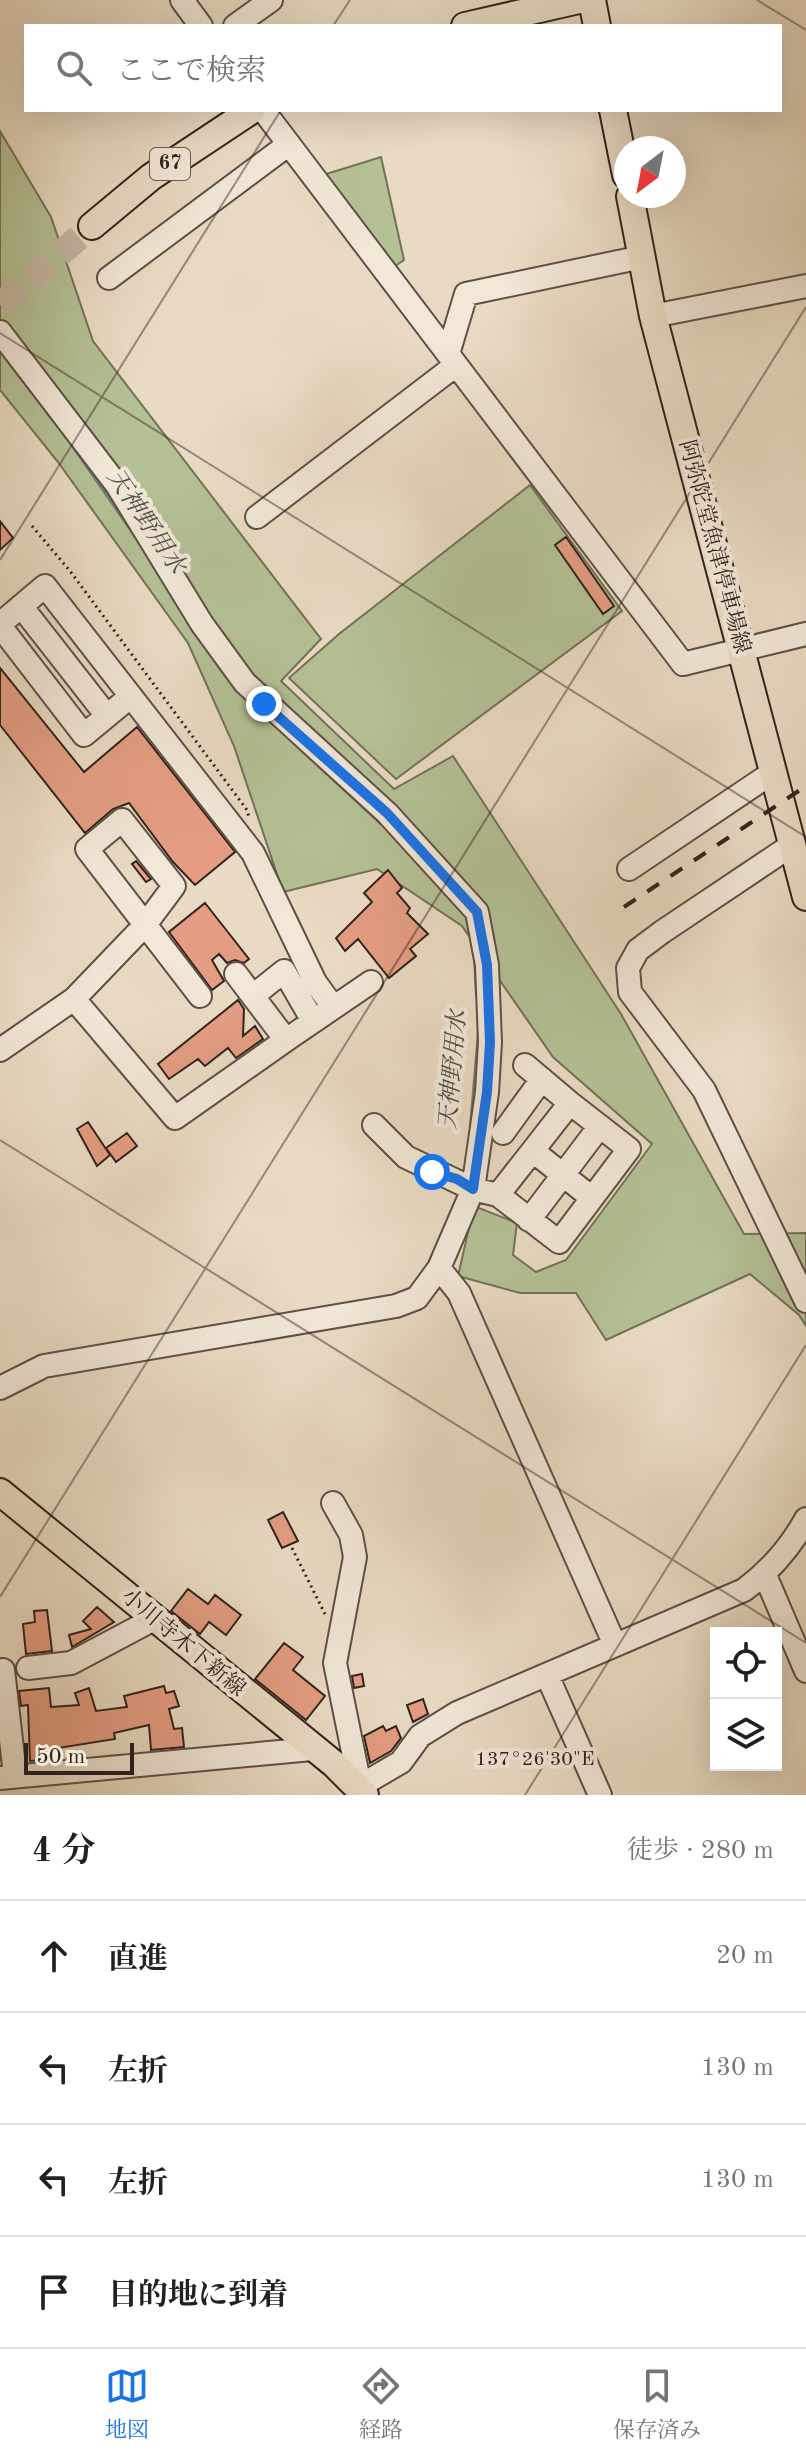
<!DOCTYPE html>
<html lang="ja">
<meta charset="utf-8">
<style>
:root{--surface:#fff;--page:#f6f6f6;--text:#202124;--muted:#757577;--line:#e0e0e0;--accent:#1a73e8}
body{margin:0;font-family:"Old Standard TT","Noto Serif JP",serif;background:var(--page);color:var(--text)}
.controls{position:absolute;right:24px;bottom:24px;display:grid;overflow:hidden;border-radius:0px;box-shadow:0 8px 32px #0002}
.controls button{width:72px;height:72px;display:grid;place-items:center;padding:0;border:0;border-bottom:2px solid var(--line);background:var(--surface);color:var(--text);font:40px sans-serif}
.compass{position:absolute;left:614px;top:136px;width:72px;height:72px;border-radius:50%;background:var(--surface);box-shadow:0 8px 32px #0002;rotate:212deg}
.scale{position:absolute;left:24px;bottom:20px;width:110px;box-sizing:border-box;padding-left:8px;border:4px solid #31221c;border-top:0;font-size:22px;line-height:28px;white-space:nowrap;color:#31221c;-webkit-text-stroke:6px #f1e8d8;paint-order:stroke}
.stop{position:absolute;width:24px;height:24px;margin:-18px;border:6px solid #1a73e8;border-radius:50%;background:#fff}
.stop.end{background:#1a73e8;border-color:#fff;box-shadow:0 2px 8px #0008}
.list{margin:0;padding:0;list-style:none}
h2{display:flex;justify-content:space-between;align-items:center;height:104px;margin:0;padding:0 32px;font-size:34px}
h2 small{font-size:26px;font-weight:400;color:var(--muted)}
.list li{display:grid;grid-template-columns:52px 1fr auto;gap:24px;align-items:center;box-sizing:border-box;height:112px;padding:0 32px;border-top:2px solid var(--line)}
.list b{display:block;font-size:30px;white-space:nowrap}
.list em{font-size:26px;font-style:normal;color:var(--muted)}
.icon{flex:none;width:44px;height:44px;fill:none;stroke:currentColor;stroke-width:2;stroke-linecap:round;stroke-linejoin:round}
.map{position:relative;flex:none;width:806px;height:1795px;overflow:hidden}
.search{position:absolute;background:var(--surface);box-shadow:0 8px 32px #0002;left:24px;right:24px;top:24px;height:88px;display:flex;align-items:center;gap:20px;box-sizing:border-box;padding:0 28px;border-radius:0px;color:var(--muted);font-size:30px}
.sheet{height:552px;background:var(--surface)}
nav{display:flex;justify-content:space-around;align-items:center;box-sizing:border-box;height:112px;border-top:2px solid var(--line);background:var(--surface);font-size:22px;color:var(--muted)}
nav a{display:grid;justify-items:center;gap:4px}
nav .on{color:var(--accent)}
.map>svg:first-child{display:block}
.green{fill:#b4c196;stroke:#727259;stroke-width:2}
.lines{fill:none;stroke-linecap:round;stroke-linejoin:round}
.stream{stroke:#6e7e75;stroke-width:4}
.building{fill:#e49d82;stroke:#31221c;stroke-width:2}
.major-tunnel{stroke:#c4b6a2;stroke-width:26;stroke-dasharray:26 13;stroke-linecap:butt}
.minor-casing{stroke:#5f5046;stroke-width:26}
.major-casing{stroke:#31221c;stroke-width:30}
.path{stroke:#31221c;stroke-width:3;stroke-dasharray:2 4;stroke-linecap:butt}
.minor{stroke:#f1e8d8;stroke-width:22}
.major{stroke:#e9dbc3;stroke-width:26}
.rail{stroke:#31221c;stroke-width:4;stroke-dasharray:14 14;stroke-linecap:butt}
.route{stroke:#1a73e8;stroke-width:10}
.ticks{fill:none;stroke:#31221c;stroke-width:2;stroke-opacity:0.45}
.labels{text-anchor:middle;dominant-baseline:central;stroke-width:8;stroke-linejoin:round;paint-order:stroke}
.shield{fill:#f1e8d8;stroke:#6b5d54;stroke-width:2}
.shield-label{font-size:20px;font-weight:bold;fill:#31221c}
.street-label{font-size:22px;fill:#31221c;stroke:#f1e8d8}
.water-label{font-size:24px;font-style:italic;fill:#505048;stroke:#f1e8d8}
.ticks-label{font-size:20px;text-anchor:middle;fill:#31221c;stroke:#f1e8d8;stroke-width:8;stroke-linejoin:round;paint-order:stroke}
</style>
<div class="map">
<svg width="806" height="1795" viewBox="0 0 806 1795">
<rect width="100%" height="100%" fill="#e9dbc3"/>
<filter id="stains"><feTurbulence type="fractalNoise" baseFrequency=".0025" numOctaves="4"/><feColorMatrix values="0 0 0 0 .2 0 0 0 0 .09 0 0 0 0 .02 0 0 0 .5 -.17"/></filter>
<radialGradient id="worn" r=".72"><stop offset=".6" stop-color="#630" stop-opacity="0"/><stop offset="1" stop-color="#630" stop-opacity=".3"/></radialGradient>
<path class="green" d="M0 131 51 217 93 341 321 639 281 681 394 789 453 756 621 1014 744 1234 806 1233V1326L799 1315 750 1274 606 1340 576 1293H520L458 1276 474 1206 517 1223 513 1255 536 1272 566 1260 652 1144 553 1057 462 926 377 869 283 892 234 746 188 643 58 462 0 390Z
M381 157 404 260 392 268 323 175Z
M530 485 622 611 396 779 289 678 339 634Z"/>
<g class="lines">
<path class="stream" d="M69 440 139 541
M217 663 228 678
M245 697 382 824
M475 956 477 996
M471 1127 479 1032"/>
</g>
<path class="building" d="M0 521 13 538 0 550Z
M566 537 614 606 603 614 555 545Z
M0 668 84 772 137 727 235 852 195 885 173 862 129 803 113 809 85 833 0 725Z
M136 861 151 879 146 882 132 864Z
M388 870 402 888 397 893 410 908 407 913 428 934 410 949 416 956 389 978 358 939 345 951 336 938 372 902 364 893Z
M205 903 249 959 244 963 235 960 227 963 219 954 212 960 224 981 212 990 169 932Z
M238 1000 244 1009 243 1036 255 1026 263 1039 236 1058 228 1048 205 1066 198 1059 169 1079 158 1064Z
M88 1122 110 1155 97 1166 77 1129Z
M127 1133 137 1146 116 1162 106 1148Z
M283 1512 298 1541 282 1548 268 1520Z
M188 1589 208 1604 215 1595 241 1615 226 1635 209 1622 200 1634 171 1611Z
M97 1607 114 1622 72 1647 69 1635 91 1629 83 1621Z
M47 1610 52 1651 26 1654 23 1624 35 1622 34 1611Z
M284 1643 303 1657 293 1670 325 1696 306 1720 255 1679Z
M362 1674 364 1686 354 1688 352 1676Z
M164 1686 166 1693 174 1691 179 1706 169 1709 174 1729 182 1728 184 1747 151 1750 149 1725 114 1733 115 1739 58 1748V1759L30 1761 28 1705 21 1706 19 1691 49 1688 51 1707 79 1705 75 1693 89 1688 96 1711 127 1707 124 1696Z
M423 1699 428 1714 413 1722 407 1705Z
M383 1726 386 1731 396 1726 401 1738 391 1751 370 1763 364 1736Z"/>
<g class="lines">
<path class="major-tunnel" d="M0 305 92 226"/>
<defs>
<path id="minor" d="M182 0 201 26
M235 26 271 0
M263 110 683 664 806 634
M109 278 289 144
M653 316 806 286
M0 332 117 485 202 624 245 683 387 813 477 912 487 965 490 1042 487 1092 473 1189 498 1195 559 1242 629 1149 570 1103 498 1195
M448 354 466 294 642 257
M257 517 456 365
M21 606 107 716
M0 624 45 586 253 853 315 982 333 1007
M0 626 84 735 130 697
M792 845 662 932 638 950 628 968 630 992 704 1090 806 1301
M629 869 772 773
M253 996 284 971 313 1021
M74 999 175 1118 286 1040 236 974
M286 1040 371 982
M0 1050 74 999 145 925 174 886 122 820 87 849 200 996
M525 1065 570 1103
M374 1125 406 1157 473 1189 439 1268
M503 1133 542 1079
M533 1151 592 1198
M529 1220 600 1126
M0 1388 44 1366 396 1306 417 1298 439 1268 459 1293 615 1645
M333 1503 351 1535 355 1557 335 1663 360 1786 401 1762 420 1736 457 1713 744 1590C771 1570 790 1548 806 1519
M765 1575 806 1671
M28 1668 71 1663 154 1619
M3 1670 15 1775
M547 1675 600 1795
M0 1778 312 1749"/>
<path id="major" d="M592 0 597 26
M465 26 579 0
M613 110 626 175
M630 196 653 316 806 897
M92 226 151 177 252 110
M0 1492 334 1764 365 1795"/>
</defs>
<use href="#minor" class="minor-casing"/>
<use href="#major" class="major-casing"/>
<path class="path" d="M32 526 70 571 247 810 249 817
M292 1548 325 1614"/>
<use href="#minor" class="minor"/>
<use href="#major" class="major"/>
<path class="rail" d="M624 907 806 786"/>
</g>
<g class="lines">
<path class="route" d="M264 704 387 813 477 912 487 965 490 1042 487 1092 473 1189 457 1179 432 1172"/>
</g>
<path class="ticks" d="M757 0 806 30M333 26 350 0M0 333 806 837M0 560 281 110M0 1140 806 1643M0 1597 806 307M525 1795 806 1345"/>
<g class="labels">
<rect class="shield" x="150" y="148" width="40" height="32" rx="6"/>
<g class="shield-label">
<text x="170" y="164">67</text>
</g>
<g class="street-label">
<text transform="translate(714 547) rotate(75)">阿弥陀堂魚津停車場線</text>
<text transform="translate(183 1643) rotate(40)">小川寺木下新線</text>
</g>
<g class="water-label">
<text transform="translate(145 522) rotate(56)">天神野用水</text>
<text transform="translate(454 1070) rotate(-85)">天神野用水</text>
</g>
</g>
<g class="ticks-label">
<text x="535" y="1765">137°26'30"E</text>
</g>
<rect width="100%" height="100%" filter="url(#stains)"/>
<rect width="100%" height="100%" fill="url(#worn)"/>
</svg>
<div class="controls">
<button><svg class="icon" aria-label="locate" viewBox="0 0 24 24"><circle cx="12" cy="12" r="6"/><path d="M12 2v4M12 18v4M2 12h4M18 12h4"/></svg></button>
<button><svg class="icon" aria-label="layers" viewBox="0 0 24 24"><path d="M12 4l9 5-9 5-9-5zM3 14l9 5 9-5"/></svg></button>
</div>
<svg class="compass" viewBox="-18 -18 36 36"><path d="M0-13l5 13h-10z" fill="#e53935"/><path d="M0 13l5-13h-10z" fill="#757577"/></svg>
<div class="scale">50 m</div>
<div class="stop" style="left:432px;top:1172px"></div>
<div class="stop end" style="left:264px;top:704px"></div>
<div class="search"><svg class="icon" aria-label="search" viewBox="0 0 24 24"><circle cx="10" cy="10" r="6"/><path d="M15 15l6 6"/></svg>ここで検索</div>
</div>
<section class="sheet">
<h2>4 分<small>徒歩 · 280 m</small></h2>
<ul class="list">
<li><svg class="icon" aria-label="ahead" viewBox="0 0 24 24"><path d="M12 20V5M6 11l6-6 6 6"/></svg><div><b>直進</b></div><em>20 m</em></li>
<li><svg class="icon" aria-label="left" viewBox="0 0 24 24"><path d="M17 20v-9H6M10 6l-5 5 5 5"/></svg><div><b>左折</b></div><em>130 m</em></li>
<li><svg class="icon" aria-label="left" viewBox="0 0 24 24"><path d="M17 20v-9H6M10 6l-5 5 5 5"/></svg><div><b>左折</b></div><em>130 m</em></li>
<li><svg class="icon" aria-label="arrive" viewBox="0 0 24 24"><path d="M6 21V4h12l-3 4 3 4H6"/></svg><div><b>目的地に到着</b></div></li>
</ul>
</section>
<nav>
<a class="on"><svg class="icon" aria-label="map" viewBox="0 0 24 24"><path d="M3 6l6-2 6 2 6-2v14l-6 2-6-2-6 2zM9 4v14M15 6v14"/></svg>地図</a>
<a><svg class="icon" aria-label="directions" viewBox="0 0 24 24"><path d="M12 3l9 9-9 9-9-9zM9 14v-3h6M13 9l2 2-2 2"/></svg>経路</a>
<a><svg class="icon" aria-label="saved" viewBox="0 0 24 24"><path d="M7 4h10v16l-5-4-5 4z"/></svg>保存済み</a>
</nav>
